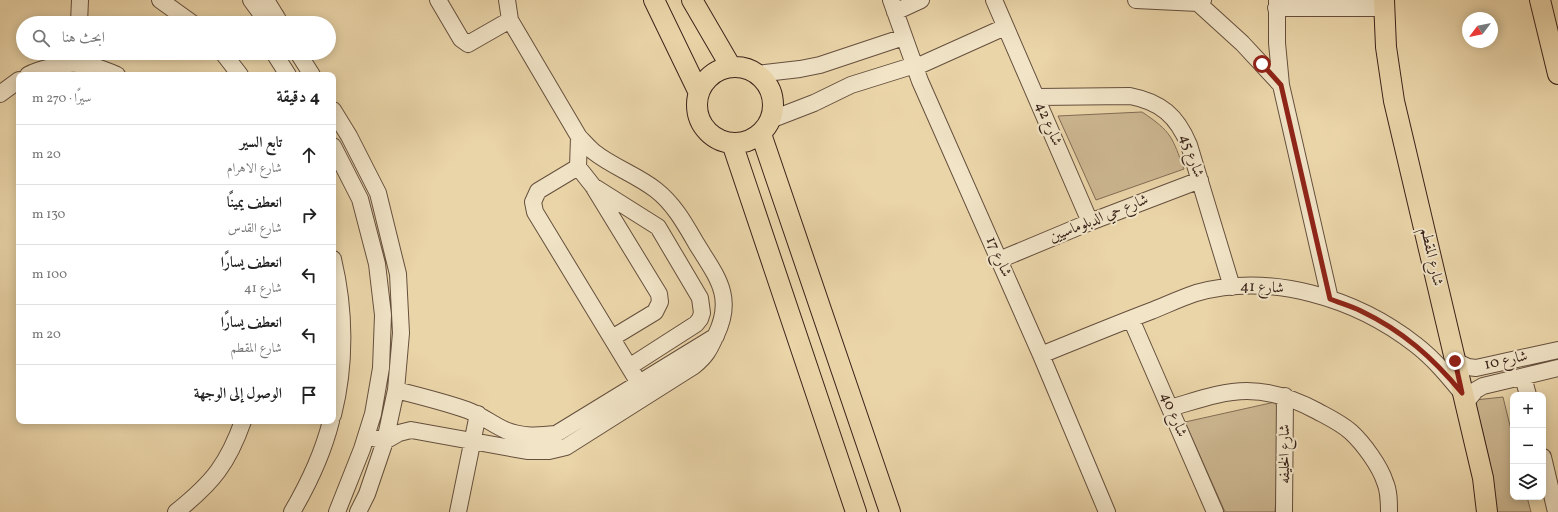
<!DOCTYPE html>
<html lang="ar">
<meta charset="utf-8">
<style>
:root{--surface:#fff;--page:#f6f6f6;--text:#222;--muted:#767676;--line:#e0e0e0}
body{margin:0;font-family:Vollkorn,Amiri,serif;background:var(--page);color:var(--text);direction:rtl}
.controls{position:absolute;right:12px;bottom:12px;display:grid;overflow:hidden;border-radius:8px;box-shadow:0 2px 10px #0003}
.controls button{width:36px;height:36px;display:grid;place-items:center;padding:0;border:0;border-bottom:1px solid var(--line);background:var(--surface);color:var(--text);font:20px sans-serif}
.compass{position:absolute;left:1462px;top:12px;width:36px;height:36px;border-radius:50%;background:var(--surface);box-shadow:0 2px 10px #0003;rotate:238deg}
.stop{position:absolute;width:12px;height:12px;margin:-9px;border:3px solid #8f2418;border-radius:50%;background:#fff}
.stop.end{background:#8f2418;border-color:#fff;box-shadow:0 1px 4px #0008}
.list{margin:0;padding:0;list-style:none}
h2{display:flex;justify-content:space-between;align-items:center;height:52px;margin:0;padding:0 16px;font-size:17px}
h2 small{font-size:13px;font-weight:400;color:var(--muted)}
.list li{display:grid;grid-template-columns:26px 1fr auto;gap:12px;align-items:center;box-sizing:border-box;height:60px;padding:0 16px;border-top:1px solid var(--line)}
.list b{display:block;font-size:15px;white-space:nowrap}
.list p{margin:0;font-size:13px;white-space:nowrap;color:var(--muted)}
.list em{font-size:13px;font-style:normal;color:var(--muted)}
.icon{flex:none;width:22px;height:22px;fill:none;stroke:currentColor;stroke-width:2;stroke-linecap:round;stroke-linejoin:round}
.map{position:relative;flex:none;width:1558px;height:512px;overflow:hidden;direction:ltr}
.search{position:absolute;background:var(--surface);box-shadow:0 2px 10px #0003;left:16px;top:16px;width:320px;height:44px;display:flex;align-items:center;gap:10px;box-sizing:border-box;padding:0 14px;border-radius:22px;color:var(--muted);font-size:15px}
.panel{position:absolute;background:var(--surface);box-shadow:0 2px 10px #0003;left:16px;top:72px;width:320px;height:352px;border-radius:8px;direction:rtl}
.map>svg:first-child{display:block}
.green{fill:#ccb791;stroke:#826c55}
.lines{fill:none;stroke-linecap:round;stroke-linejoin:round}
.minor-casing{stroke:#654f3d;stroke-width:18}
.major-casing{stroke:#392219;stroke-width:22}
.minor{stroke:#f1e4c7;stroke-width:16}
.major{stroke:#ead5a9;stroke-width:20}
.route{stroke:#8f2418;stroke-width:5}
.labels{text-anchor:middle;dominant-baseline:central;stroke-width:4;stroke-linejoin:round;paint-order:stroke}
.street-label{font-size:15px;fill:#392219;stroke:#f1e4c7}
</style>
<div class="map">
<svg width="1558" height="512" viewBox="0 0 1558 512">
<rect width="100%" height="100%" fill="#ead5a9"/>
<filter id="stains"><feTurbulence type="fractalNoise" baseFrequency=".005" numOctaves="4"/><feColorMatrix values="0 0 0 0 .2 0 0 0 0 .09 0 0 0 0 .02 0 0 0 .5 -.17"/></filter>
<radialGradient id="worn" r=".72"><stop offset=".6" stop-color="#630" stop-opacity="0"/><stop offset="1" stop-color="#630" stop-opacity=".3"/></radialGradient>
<path class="green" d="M1142 112C1172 132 1172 137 1184 169L1096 200 1058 116Z
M1503 397 1513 438V497H1527L1531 512H1497L1489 458 1475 400Z
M1275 402 1282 419 1275 512H1225L1185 422Z"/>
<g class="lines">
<defs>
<path id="minor" d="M160 0 192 23
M251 0 262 15 276 16
M266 0 280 23
M438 0 461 39 468 44 510 20
M891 0 920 81 1041 355 1107 512
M994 0 1090 222
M1136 0 1198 3 1203 0
M1277 0V43L1281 85 1330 299
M1198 3 1242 43 1281 85
M1276 8H1384
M895 12 921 0
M79 23 80 0
M223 53 240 75
M274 53 288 75
M298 53 312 75
M916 67 1005 27
M757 74 800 69 820 65 904 37
M28 75C39 69 65 63 77 64 91 64 105 70 117 75
M0 94 19 80
M1037 97 1130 96C1161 102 1177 116 1189 145L1232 287
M333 110 349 136 378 193 398 274 401 333 396 390 385 441 367 494 358 512
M770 120 814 103 851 85 915 65
M579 137 578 167 593 186 659 294 660 302 655 312 612 338
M333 146 360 199 377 264 383 315 381 368 373 414 362 449 337 512
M578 167 538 191 533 202 535 212 645 393
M593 186 658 227 700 298 702 313 700 319 696 324 629 367
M333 259C345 309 346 364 333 415
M999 260 1090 222 1200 180
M1131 319 1215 512
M1041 355C1078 340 1114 325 1151 311 1166 305 1181 298 1196 293 1271 272 1356 298 1416 345 1434 359 1448 376 1462 393
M1455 361 1468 367 1476 368 1558 350
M1523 377 1528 395
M396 390C420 396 444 402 467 410 481 415 492 424 505 430 522 437 538 436 556 434L716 336
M1465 403 1476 390 1483 386 1558 368
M1170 408C1195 401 1221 391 1247 391 1272 391 1295 399 1317 411 1328 417 1341 423 1351 432 1363 443 1380 466 1385 482 1389 491 1389 502 1389 512
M366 436 385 441 399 433 411 430 527 451H549L566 447 694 366C707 355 709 350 716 335 735 296 716 276 696 243 685 224 674 204 656 190 637 175 613 167 594 152 589 148 584 142 579 137L510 20 507 0
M1543 457 1556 512
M176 512C191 500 207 486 218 471 229 456 237 438 243 421
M292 512C309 483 323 453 331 421
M458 512 478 414
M1284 512 1285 396"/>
<path id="major" d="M654 0 699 93
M692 0 731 67
M1384 0 1386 47 1394 101 1483 478 1487 512
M1540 0 1558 74
M697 105a38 38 0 1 1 76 0a38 38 0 1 1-76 0Z
M761 134 890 512
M732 143 856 512"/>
</defs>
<use href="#minor" class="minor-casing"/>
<use href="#major" class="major-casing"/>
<use href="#minor" class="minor"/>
<use href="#major" class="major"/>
</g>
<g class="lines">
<path class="route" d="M1262 64 1281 85 1330 299C1340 303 1351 306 1361 311 1403 331 1433 358 1462 393L1455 361"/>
</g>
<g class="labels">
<g class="street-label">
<text transform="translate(1048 124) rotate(67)">شارع 42</text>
<text transform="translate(1191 156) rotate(70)">شارع 45</text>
<text transform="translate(1099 219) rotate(-22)">شارع حي الدبلوماسيين</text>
<text transform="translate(998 257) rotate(66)">شارع 17</text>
<text transform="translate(1431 257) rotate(77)">شارع المقطم</text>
<text transform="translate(1262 288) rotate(3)">شارع 41</text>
<text transform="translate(1506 361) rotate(-12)">شارع 10</text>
<text transform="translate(1173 415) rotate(67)">شارع 40</text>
<text transform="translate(1285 454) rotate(-90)">شارع الخليفه</text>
</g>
</g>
<rect width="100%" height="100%" filter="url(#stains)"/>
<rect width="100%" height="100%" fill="url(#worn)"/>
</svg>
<div class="controls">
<button>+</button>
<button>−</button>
<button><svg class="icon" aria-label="layers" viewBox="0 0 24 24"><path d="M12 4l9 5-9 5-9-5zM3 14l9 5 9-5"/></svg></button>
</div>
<svg class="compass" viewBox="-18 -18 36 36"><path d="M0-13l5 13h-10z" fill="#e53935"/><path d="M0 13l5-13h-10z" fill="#767676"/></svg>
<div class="stop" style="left:1262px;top:64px"></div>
<div class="stop end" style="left:1455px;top:361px"></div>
<div class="search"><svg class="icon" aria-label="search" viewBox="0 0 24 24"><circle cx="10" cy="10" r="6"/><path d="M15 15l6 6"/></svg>ابحث هنا</div>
<section class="panel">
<h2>4 دقيقة<small>سيرًا · 270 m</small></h2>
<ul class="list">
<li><svg class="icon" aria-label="ahead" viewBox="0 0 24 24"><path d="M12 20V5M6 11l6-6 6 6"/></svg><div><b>تابع السير</b><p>شارع الاهرام</p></div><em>20 m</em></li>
<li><svg class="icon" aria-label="right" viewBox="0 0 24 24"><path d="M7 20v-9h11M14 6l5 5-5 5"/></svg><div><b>انعطف يمينًا</b><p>شارع القدس</p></div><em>130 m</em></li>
<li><svg class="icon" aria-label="left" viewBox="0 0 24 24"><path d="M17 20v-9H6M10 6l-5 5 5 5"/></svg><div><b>انعطف يسارًا</b><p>شارع 41</p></div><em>100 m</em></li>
<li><svg class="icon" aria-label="left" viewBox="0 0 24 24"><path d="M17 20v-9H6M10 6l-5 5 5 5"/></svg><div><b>انعطف يسارًا</b><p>شارع المقطم</p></div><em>20 m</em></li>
<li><svg class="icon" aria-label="arrive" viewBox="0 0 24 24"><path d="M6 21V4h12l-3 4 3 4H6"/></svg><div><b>الوصول إلى الوجهة</b></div></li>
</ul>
</section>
</div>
